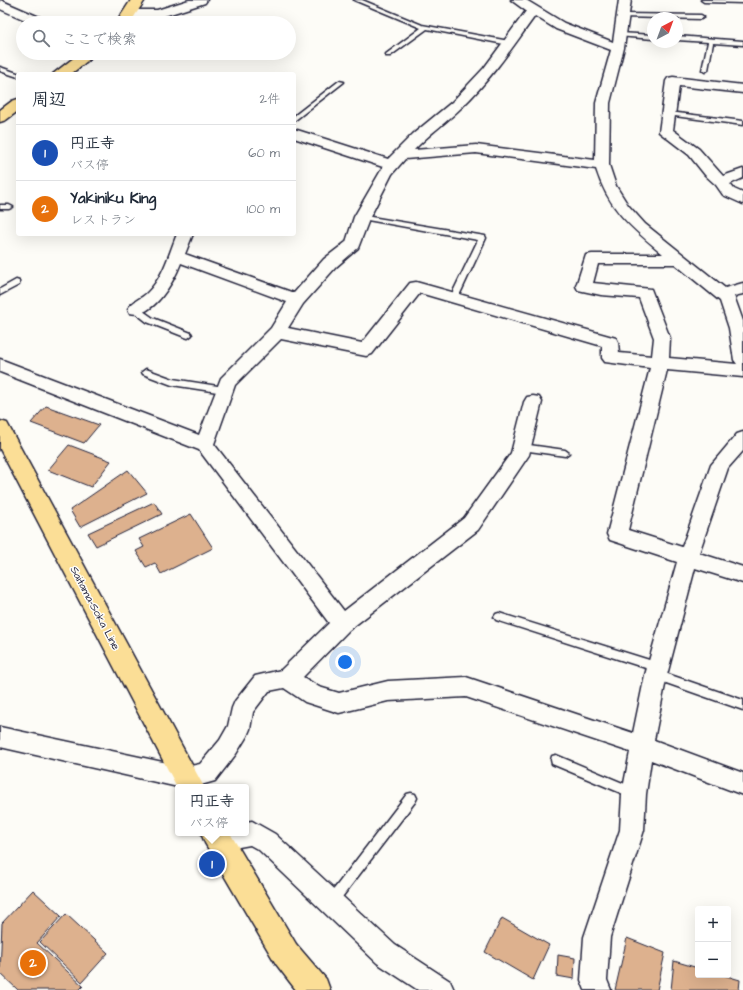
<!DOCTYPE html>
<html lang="ja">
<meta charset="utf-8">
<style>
:root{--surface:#fff;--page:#f6f6f7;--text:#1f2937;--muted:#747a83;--line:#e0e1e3;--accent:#d1495b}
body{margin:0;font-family:"Architects Daughter","Klee One",sans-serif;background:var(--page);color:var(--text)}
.controls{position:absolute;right:12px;bottom:12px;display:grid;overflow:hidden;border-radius:4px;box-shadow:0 4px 16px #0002}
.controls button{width:36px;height:36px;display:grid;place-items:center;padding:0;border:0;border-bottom:1px solid var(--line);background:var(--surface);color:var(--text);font:20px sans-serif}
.compass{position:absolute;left:647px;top:12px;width:36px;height:36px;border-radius:50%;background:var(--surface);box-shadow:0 4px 16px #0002;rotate:41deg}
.you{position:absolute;left:345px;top:662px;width:14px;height:14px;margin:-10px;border:3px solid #fff;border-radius:50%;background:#1a73e8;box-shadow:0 0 0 6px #1a73e833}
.badge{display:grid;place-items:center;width:26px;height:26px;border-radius:50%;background:var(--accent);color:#fff;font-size:13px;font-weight:700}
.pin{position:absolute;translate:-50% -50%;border:2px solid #fff;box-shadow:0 1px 4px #0006}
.popup{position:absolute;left:175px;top:784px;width:74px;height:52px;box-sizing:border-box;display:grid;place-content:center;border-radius:4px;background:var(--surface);filter:drop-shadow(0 1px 3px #0005);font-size:13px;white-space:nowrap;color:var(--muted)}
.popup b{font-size:15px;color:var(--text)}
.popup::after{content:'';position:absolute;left:50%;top:100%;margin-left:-8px;border:8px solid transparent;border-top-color:var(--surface)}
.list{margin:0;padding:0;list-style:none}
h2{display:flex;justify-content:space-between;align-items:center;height:52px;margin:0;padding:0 16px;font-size:17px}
h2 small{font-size:13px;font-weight:400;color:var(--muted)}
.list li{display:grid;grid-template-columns:26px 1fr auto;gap:12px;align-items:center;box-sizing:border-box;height:56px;padding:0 16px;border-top:1px solid var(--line)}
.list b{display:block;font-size:15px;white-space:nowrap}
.list p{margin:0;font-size:13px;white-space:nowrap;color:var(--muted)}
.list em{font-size:13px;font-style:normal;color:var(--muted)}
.icon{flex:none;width:22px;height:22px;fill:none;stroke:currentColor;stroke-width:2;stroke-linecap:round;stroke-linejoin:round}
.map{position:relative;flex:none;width:743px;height:990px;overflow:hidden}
.search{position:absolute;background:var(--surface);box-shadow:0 4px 16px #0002;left:16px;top:16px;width:280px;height:44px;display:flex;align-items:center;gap:10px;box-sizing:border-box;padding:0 14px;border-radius:22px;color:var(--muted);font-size:15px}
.panel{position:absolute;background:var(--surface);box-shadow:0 4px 16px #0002;left:16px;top:72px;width:280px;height:164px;border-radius:4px}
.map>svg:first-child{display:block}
.building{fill:#ddb18e;stroke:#22223b}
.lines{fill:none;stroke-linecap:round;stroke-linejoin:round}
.service-casing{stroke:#22223b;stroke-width:3}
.minor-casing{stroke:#22223b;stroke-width:3}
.primary-casing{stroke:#22223b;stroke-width:3}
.service{fill:#fdfcf7;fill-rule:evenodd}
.minor{fill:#fdfcf7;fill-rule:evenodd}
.primary{fill:#fbde96;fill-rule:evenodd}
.labels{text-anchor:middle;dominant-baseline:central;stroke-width:3;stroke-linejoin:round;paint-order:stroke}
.street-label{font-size:11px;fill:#22223b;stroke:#fdfcf7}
</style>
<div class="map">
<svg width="743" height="990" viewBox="0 0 743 990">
<rect width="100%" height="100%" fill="#fdfcf7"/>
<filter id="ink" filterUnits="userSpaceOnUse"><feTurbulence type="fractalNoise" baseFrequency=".025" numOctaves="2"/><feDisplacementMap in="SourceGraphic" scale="8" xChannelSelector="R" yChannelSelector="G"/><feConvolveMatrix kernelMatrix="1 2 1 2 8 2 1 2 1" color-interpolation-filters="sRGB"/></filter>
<g filter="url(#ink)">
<path class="building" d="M46 406 99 425 84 443 31 423Z
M69 445 111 461 91 487 48 470Z
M128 470 147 493 80 527 70 510Z
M154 502 162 514 96 546 88 533Z
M191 514 213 548 161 574 155 563 146 567 136 551 144 547 139 539Z
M33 890 61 916 37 943 83 986 79 990H18L0 973 2 923Z
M66 914 108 953 82 982 40 942Z
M502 918 549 945 533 980 485 952Z
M627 938 665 953 657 990H615Z
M558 955 575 958 574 979 557 976Z
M674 961 698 968V975H723L740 980 739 990H671Z"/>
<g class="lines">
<defs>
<path id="service" d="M354 0H362L422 25 509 41 512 43 509 45 427 29 390 56H386V54L421 28Z
M701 0H743V3L704 2Z
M623 14 701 15 704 17 701 19 621 17 620 16Z
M620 33 653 35V39L618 36V34Z
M677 36 743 41V45L713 43 708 70 705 72 702 70 708 42 677 40Z
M0 67 20 74H18V77L0 71Z
M339 81 344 82 294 121V116Z
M669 112 743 121V125L667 115 666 114Z
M0 205H9L13 207 9 209H0Z
M359 215 485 236 486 238 457 300H451L450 298 478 240 362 219H359Z
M16 280 19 281V285L0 295V289Z
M136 306 153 318 191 333 192 335 188 338 185 337 147 322 133 311 132 309 133 307Z
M146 369 173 379 224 387 228 390 224 393 172 385 143 374 142 372Z
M522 444 565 450 569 453 565 456 522 450 518 447Z
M499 613 662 664 663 667 662 670 659 671 743 700V710L652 678 651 675 652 672 655 671 496 620 494 617 496 614Z
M556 755 637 789 638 793 637 797 633 798 552 764 551 760 552 756Z
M411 793 415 794 417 798 415 802 336 905 332 907 328 905 326 901 328 897 407 794Z"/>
<path id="minor" d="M0 0 46 20 48 23H32L0 9Z
M189 0H207L205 3 158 18H130L126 17 124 14 126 11 130 10H157Z
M511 0H526L564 23 613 42 619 0H631L624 48 610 103 609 165 616 186 628 205 645 224 725 288 743 283V294L734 296 743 321V377L667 370 628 530 682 547 711 465 737 434 743 432V451L728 468 699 553 743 567V583L695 568 667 675 654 740 743 773V795L651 760 646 794 644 830 610 937 607 980 611 990H585L581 980 584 937 620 830 622 794 630 752 466 697 388 701 339 713 305 702 284 688 269 691 253 712 250 729 247 736 236 754 215 781 194 787H178L0 747V727L186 767 200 764 220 740 228 726 232 708 235 701 255 676 281 670 329 623 199 450 0 372V359L199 435 221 378 271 328 287 302 181 263C174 281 153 319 130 313L128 309C132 301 141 299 147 293 163 278 169 254 177 234H193L185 254 294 293 324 259 346 242 354 217 383 167 294 138V129L388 159 413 134 452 102 484 68 526 11ZM535 16 556 29 611 50 596 103 595 160 476 145 414 150C429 134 447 122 462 107 490 80 512 48 535 16ZM476 153 596 169C609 210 631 227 663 254H592L586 255 576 286 578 290 601 295 639 298 654 338 652 356 619 353 618 342 616 338 416 282 410 283 362 343 288 328 303 304 336 267 358 248 370 217 392 174 405 159ZM598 264H675L720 301 729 328 734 360 737 364 669 358 670 338 651 289 593 283ZM420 293 602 346V358L605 362 650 368 607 534 610 540 677 562 645 675 633 733 466 677 388 681 339 693 319 687 303 677 349 630 478 530 529 455 542 402 539 397 533 396 527 397 524 402 511 453 464 518 344 611 214 444 235 385 281 339 366 356 372 354Z
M673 77 743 85V93L679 86 673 130 699 149 723 176 743 169V178L730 184 734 189 743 193V204L723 195 716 185 705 175 689 155 659 132 666 81 668 78Z
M252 821 275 834 395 945 450 981 454 990H418L377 963 259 850 250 845 239 847 220 854 212 850 208 842 212 834 246 833V822Z"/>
<path id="primary" d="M131 0H145L130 23H116Z
M80 53H97L71 74H53Z
M18 99V111L6 120 0 122V110L12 101Z
M0 421 7 423 204 787H178V789L0 449Z
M201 833H230L296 944 326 979 330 990H296L276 964 205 843Z"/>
</defs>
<use href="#service" class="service-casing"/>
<use href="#minor" class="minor-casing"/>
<use href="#primary" class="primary-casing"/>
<use href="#service" class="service"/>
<use href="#minor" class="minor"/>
<use href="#primary" class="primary"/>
</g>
</g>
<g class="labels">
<g class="street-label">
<text transform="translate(95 608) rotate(62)">Saitama-Soka Line</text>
</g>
</g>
</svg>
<div class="controls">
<button>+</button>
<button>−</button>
</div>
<svg class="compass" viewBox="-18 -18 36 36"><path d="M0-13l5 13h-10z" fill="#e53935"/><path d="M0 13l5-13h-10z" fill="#747a83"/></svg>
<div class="you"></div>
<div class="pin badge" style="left:212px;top:864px;background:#1a4fb4">1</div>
<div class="popup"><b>円正寺</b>バス停</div>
<div class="pin badge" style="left:33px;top:963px;background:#e8710a">2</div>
<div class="search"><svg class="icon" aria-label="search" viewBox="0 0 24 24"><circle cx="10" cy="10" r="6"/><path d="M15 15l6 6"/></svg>ここで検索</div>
<section class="panel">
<h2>周辺<small>2件</small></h2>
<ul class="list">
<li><span class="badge" style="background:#1a4fb4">1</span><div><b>円正寺</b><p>バス停</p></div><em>60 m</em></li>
<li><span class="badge" style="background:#e8710a">2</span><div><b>Yakiniku King</b><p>レストラン</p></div><em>100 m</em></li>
</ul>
</section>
</div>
